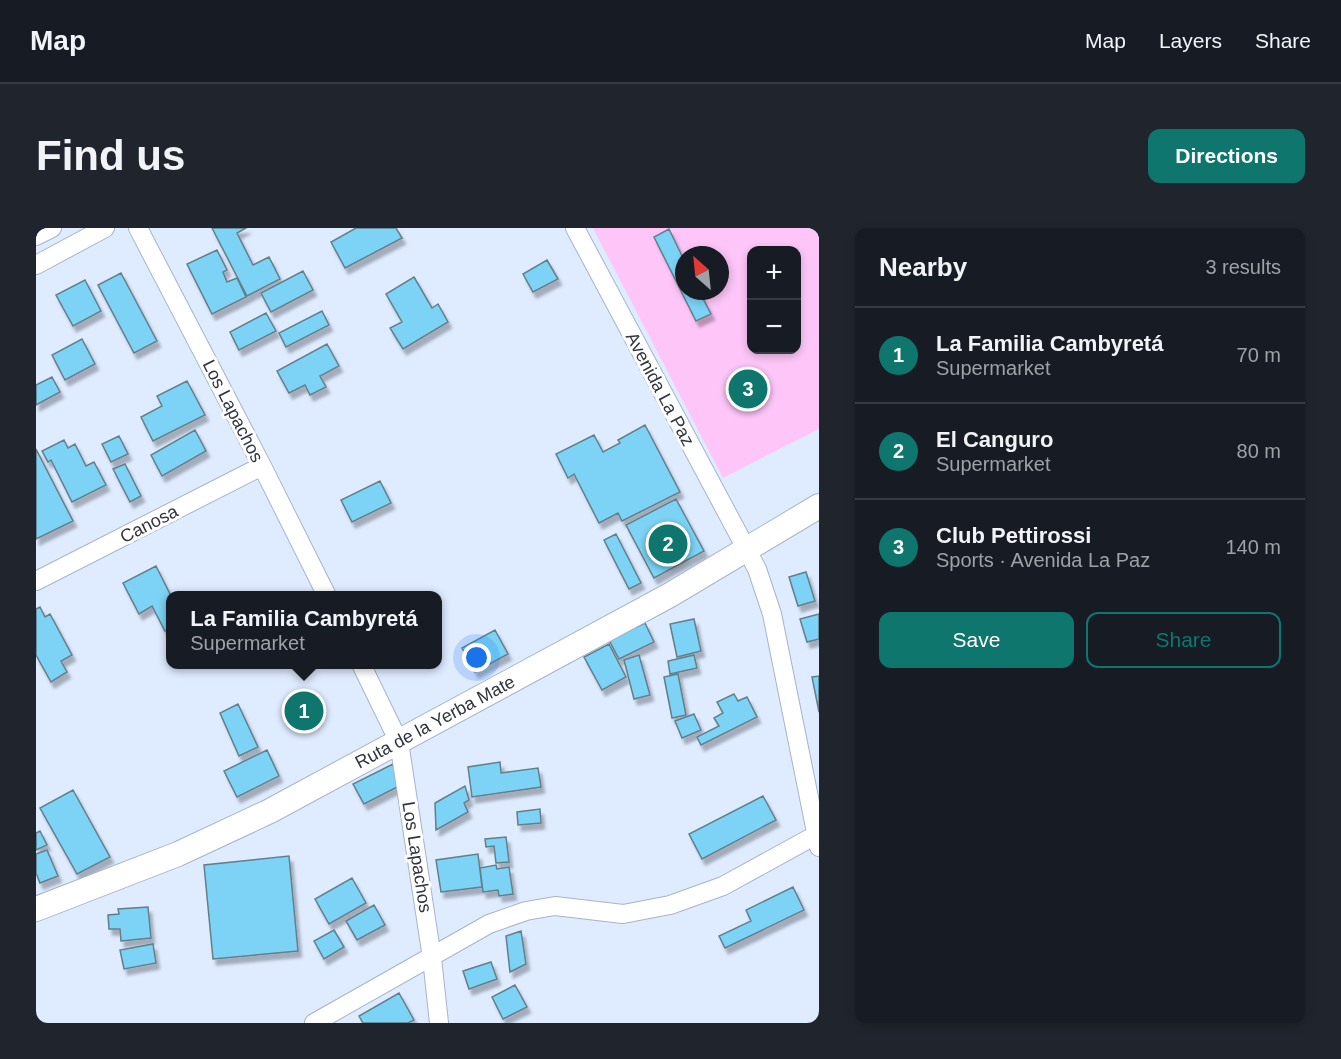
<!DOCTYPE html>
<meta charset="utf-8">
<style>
:root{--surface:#171b24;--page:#20242c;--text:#f1f3f6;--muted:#9ea1a6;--line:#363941;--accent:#0f766e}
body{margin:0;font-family:Helvetica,sans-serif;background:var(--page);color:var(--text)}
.controls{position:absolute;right:18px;top:18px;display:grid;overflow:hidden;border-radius:12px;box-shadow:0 3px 9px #0003}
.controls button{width:54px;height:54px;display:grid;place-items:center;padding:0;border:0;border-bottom:2px solid var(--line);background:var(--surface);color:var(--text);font:30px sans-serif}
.compass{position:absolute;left:639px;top:18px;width:54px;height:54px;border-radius:50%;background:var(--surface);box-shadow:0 3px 9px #0003;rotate:333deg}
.you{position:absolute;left:441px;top:430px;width:21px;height:21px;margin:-15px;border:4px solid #fff;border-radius:50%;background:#1a73e8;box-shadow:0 0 0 9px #1a73e833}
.badge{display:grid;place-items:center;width:39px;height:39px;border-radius:50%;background:var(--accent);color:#fff;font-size:20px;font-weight:700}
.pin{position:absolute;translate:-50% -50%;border:3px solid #fff;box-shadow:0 2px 6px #0006}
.popup{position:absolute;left:130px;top:363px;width:276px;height:78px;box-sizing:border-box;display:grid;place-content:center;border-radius:12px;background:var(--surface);filter:drop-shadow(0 2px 4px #0005);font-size:20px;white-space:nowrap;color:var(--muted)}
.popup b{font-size:22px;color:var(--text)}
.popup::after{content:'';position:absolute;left:50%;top:100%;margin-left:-12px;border:12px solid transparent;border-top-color:var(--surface)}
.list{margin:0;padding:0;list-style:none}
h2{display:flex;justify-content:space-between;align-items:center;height:78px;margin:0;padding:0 24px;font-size:26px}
h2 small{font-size:20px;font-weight:400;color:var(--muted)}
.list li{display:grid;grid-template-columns:39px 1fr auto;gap:18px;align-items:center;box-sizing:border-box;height:96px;padding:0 24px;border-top:2px solid var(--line)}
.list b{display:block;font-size:22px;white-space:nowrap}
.list p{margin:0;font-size:20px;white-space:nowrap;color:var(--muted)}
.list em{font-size:20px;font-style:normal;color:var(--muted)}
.actions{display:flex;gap:12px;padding:18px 24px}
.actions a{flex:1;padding:14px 0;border:2px solid var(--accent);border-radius:12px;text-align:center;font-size:21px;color:var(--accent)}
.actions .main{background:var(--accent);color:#fff}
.map{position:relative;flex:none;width:783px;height:795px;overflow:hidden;border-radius:12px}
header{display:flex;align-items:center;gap:36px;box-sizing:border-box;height:84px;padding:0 30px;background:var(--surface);border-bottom:2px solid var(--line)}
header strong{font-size:28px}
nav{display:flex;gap:33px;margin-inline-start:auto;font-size:21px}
.intro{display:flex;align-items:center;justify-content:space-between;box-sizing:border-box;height:144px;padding:0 36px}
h1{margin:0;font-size:42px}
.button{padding:15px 27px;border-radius:12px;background:var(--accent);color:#fff;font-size:21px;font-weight:700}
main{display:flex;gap:36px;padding:0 36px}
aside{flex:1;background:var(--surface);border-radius:12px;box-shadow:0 3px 9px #0003}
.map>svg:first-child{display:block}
.green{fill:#fdc5f8;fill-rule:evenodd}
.building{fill:#7cd3f5;stroke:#637f8a;stroke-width:1.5;filter:url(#shadow)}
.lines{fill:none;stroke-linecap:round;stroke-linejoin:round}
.minor-casing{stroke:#a6b4cb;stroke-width:20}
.major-casing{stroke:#a6b4cb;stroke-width:26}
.minor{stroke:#fff;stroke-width:18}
.major{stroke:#fff;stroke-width:24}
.labels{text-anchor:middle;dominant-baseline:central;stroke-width:6;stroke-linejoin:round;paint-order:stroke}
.street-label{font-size:18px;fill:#30353e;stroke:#fff}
</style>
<header>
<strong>Map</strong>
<nav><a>Map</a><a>Layers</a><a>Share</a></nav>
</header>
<div class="intro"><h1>Find us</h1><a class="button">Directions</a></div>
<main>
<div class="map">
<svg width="783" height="795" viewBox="0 0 783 795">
<defs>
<filter id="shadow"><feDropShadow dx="3.5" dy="6" stdDeviation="1.5" flood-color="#0004"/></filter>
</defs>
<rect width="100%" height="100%" fill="#dfebff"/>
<path class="green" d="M557 0H783V201L687 250ZM716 22H760V122H716ZM648 27H684V63H648Z"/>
<path class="building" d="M176 0H210L201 5 217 37 233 29 244 51 211 68Z
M320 0H360L366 10 309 40 295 14Z
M633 1 648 32V63H663L675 86 660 93 618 9Z
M181 22 191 42 187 44 191 54 201 50 210 69 176 86 151 36Z
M511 32 522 51 497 64 487 46Z
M267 43 277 62 235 84 225 65Z
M85 45 121 113 98 125 62 57Z
M378 49 396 80 402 76 412 94 367 121 354 100 366 94 350 66Z
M49 52 65 83 37 98 20 67Z
M286 83 293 97 250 119 243 105Z
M230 85 240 103 203 122 194 104Z
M46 111 59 136 29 152 16 127Z
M291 116 303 138 284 148 290 159 274 167 269 157 253 165 241 143Z
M16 149 24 164 0 177V157Z
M151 153 169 187 117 213 105 189 126 178 121 168Z
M609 197 644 264 586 293 582 285 563 295 538 246 532 250 520 226 558 207 567 224 584 215 582 212Z
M159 202 170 223 126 248 115 227Z
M83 208 92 226 75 234 66 216Z
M28 212 32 220 39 216 50 238 58 234 70 257 36 274 15 232 12 234 6 223Z
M0 221 37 293 0 311Z
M89 236 105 268 94 274 77 241Z
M344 253 355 275 316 294 305 272Z
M640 271 668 323 618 350 590 297Z
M580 306 605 355 593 361 568 312Z
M120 338 135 368 134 401 129 403 116 378 103 386 87 355Z
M770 344 779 373 762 378 753 349Z
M4 379 9 389 14 386 36 427 25 433 31 444 15 454 0 427V381Z
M783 386V411L771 414 764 391Z
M658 391 665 423 641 429 634 396Z
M609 395 618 414 583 431 573 412Z
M459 402 472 426 439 444 426 420Z
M573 416 590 449 566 462 548 429Z
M603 427 614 467 598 471 588 432Z
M658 427 661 440 634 446 632 433Z
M642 446 650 487 636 490 628 449Z
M783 448V484L776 449Z
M698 466 702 473 711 469 721 489 665 517 661 509 683 498 678 490 687 485 681 474Z
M202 476 222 519 203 528 184 485Z
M658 486 665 502 646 510 639 493Z
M231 522 243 548 201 569 188 543Z
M464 534 465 545 502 540 505 559 436 569 432 539Z
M357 536 367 556 328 576 317 556Z
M429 558 433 572 428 575 432 584 400 602 399 575Z
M37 562 74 629 41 646 4 580Z
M727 568 740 592 666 631 653 606Z
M504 581 505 595 482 597 481 584Z
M4 603 11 617 0 622V605Z
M470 609 473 634 460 635 458 618 450 619 449 611Z
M11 622 22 648 4 655 0 645V626Z
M442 626 446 659 405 664 400 632Z
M253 628 262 723 177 731 168 637Z
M460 637 461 641 473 639 477 666 463 668 462 662 447 664 444 640Z
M316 650 330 675 293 696 279 671Z
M757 659 768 682 689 720 683 708 715 693 710 682Z
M338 677 349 697 321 712 310 693Z
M112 679 115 710 85 713 84 701H73L72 687 83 686 82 681Z
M298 702 308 719 288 731 278 713Z
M485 703 490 736 474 744 470 708Z
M117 716 120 735 88 741 84 722Z
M455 734 461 751 433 761 427 743Z
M479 757 491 779 467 791 456 769Z
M363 765 378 792 372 795H327L323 788Z"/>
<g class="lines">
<defs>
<path id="minor" d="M102 0 226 238 291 368
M539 0 721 341 736 386 783 619
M0 8 16 0
M0 37 69 0
M0 353 226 238
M325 436 363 514 396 730 403 795
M278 795 453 696 490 683 519 678 587 686 634 677 687 658 780 607"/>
<path id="major" d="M0 681 142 626 234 583 634 367 783 278"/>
</defs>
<use href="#minor" class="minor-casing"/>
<use href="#major" class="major-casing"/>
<use href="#minor" class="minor"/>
<use href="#major" class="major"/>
</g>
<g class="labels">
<g class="street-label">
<text transform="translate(624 161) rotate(62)">Avenida La Paz</text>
<text transform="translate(197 183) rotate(63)">Los Lapachos</text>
<text transform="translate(113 296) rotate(-27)">Canosa</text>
<text transform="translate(399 494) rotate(-28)">Ruta de la Yerba Mate</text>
<text transform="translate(381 629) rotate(81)">Los Lapachos</text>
</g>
</g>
</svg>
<div class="controls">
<button>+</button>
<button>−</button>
</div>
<svg class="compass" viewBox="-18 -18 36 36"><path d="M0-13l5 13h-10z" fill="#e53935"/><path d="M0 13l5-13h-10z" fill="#9ea1a6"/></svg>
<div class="you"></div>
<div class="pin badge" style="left:268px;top:483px">1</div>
<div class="popup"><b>La Familia Cambyretá</b>Supermarket</div>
<div class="pin badge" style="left:632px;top:316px">2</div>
<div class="pin badge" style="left:712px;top:161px">3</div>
</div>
<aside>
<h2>Nearby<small>3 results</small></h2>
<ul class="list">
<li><span class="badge">1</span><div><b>La Familia Cambyretá</b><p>Supermarket</p></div><em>70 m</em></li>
<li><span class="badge">2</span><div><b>El Canguro</b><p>Supermarket</p></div><em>80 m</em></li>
<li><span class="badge">3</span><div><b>Club Pettirossi</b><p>Sports · Avenida La Paz</p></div><em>140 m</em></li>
</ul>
<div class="actions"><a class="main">Save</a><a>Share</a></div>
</aside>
</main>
